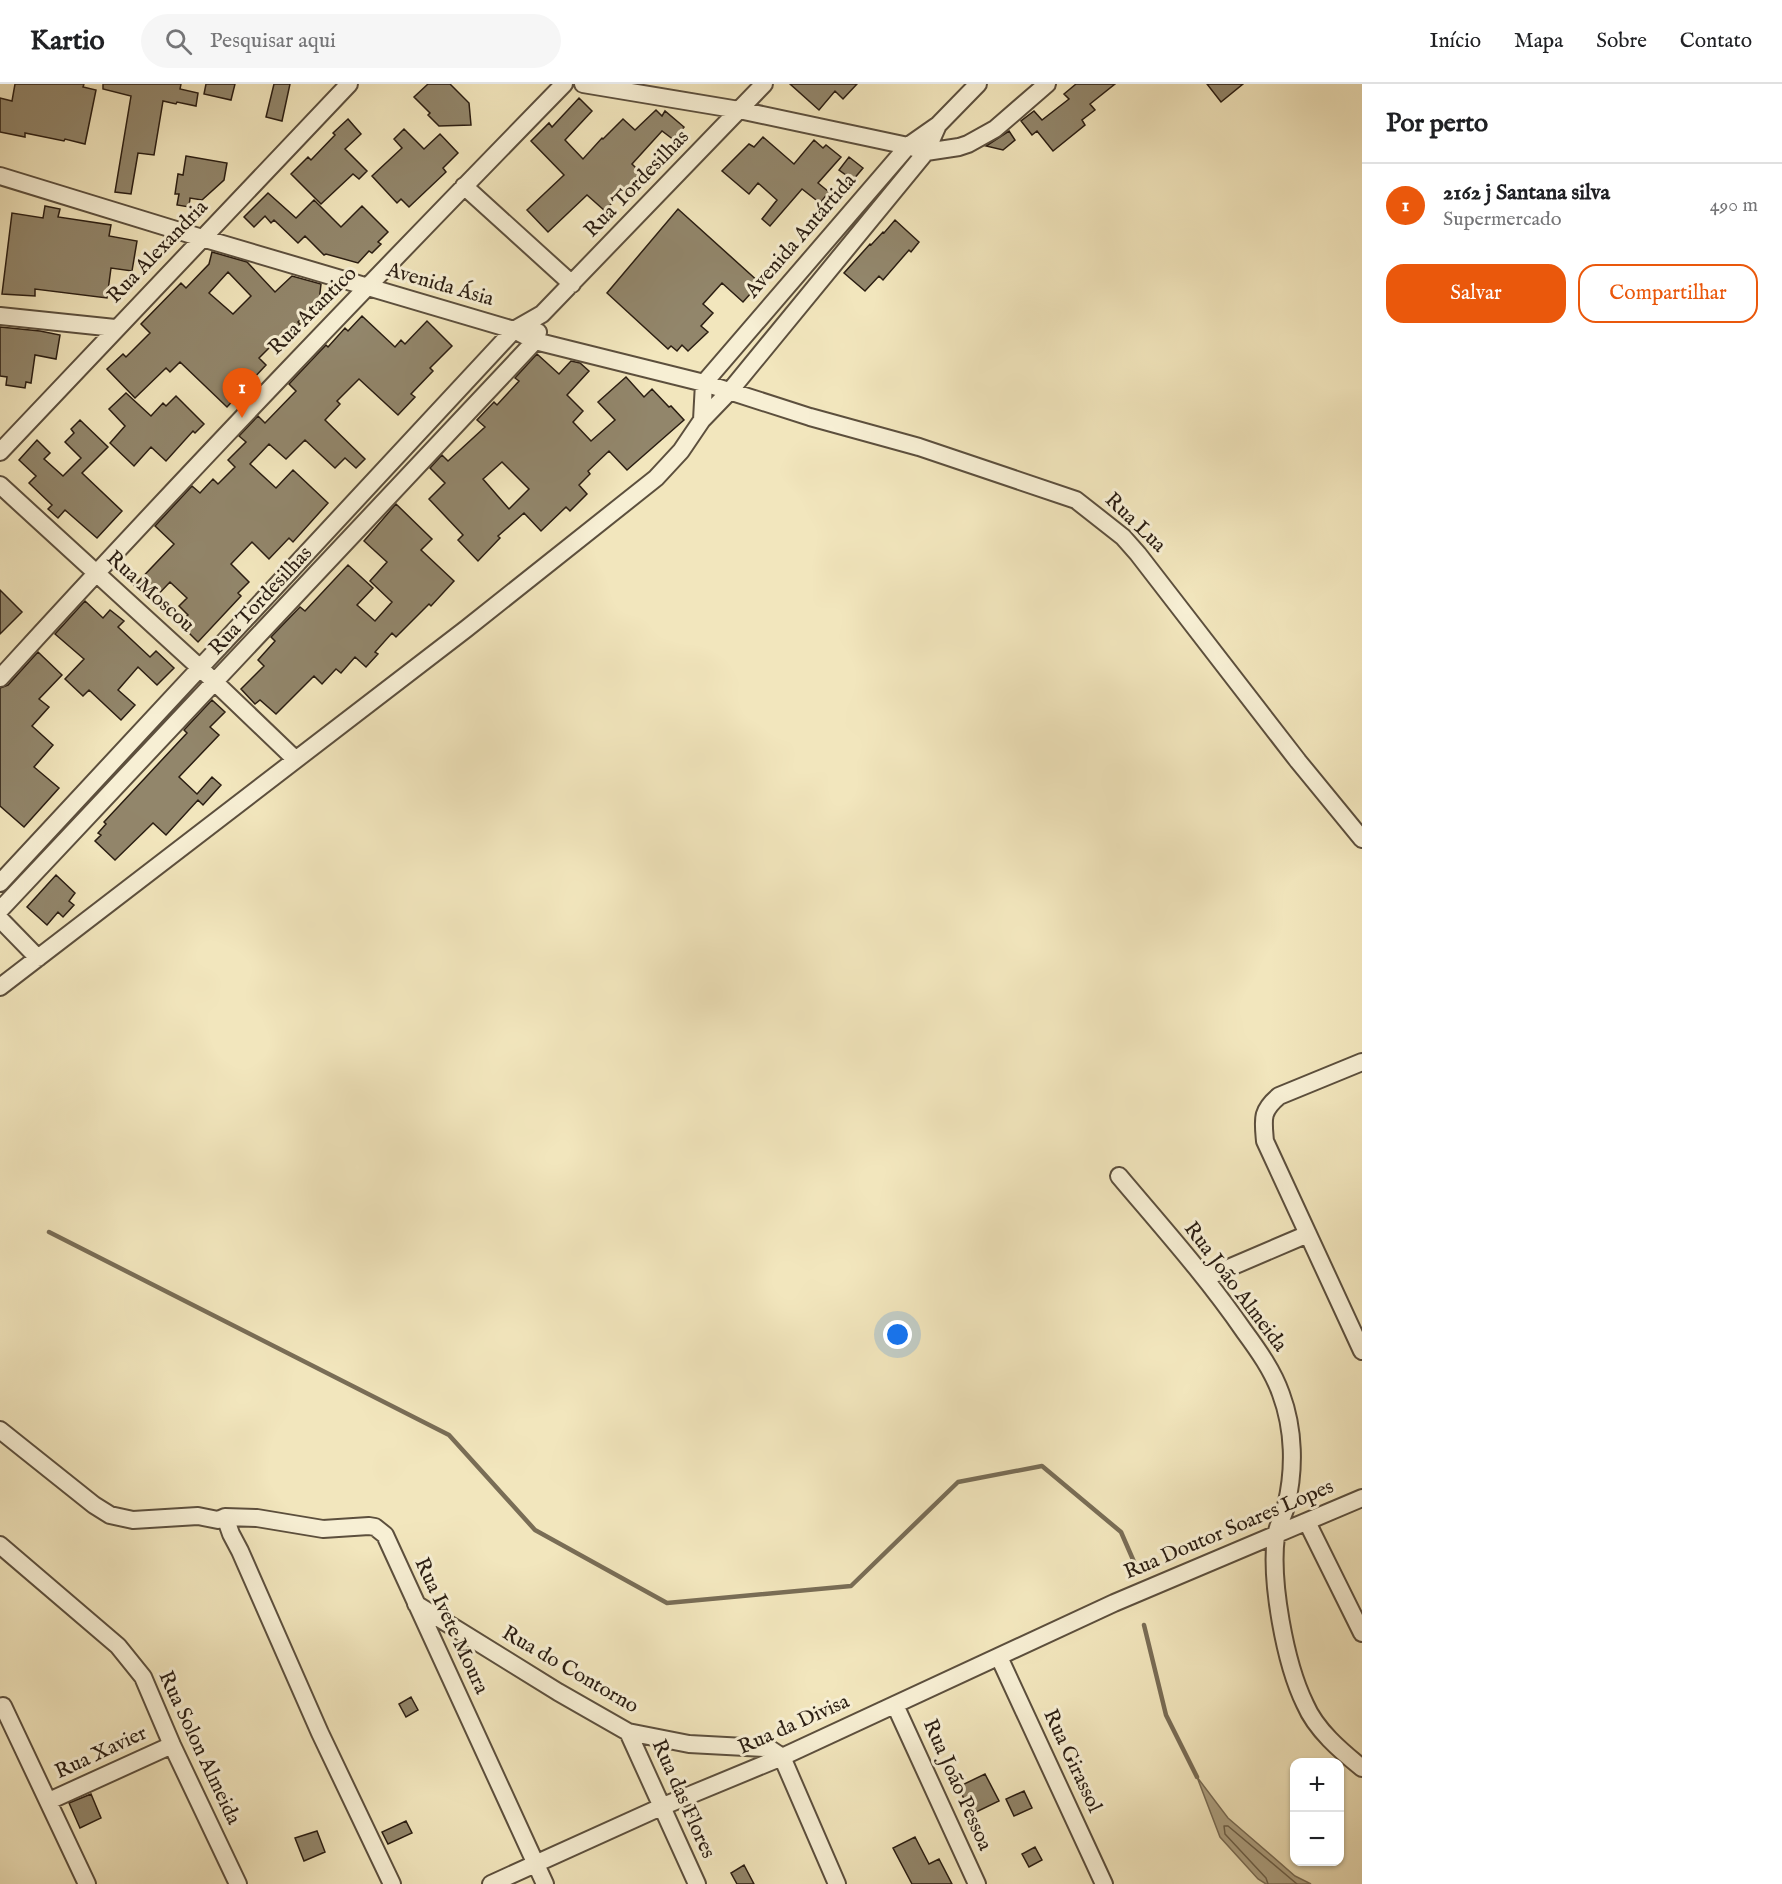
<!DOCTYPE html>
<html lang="pt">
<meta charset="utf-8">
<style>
:root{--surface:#fff;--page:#f6f6f6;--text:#202124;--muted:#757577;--line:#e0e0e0;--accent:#ea580c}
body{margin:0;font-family:"IM FELL English",serif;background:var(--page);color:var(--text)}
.controls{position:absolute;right:18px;bottom:18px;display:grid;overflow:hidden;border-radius:12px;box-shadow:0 2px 4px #0004}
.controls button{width:54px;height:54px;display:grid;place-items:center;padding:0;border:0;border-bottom:2px solid var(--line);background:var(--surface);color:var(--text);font:30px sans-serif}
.you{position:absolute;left:898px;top:1251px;width:21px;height:21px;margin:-15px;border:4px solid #fff;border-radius:50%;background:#1a73e8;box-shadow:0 0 0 9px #1a73e833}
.badge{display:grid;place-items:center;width:39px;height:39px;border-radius:50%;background:var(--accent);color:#fff;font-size:20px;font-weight:700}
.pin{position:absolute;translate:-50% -50px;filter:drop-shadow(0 2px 3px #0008)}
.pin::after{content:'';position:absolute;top:32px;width:21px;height:18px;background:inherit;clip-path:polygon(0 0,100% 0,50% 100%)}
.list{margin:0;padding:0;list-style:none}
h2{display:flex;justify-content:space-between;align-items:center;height:78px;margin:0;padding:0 24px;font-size:26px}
h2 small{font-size:20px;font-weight:400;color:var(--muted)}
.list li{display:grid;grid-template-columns:39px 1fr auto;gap:18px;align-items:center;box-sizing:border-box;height:84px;padding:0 24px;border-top:2px solid var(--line)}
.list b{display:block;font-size:22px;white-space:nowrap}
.list p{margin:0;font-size:20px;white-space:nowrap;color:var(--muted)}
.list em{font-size:20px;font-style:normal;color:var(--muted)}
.actions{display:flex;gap:12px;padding:18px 24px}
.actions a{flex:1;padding:14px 0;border:2px solid var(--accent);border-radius:18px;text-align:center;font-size:21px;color:var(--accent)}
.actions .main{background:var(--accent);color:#fff}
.icon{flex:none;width:33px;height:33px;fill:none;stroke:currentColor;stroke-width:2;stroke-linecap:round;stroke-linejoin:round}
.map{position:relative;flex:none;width:1362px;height:1800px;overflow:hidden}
header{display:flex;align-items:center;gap:36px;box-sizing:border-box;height:84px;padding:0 30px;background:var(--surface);border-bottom:2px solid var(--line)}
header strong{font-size:28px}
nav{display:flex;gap:33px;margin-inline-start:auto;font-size:21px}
.search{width:420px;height:54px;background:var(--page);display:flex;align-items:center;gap:15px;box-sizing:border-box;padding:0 21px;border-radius:33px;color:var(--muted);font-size:22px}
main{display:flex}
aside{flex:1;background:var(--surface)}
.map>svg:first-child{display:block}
.water{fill:#aea283;stroke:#796d56;stroke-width:1.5}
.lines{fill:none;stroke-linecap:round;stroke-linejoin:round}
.shore{stroke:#6c604a;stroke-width:1.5}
.stream{stroke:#796d56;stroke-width:4.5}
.building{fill:#92866b;stroke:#2a1d12;stroke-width:1.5;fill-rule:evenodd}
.street-casing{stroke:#5c4f3d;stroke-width:20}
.street{stroke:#f7efd4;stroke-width:16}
.labels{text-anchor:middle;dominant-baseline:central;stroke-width:6;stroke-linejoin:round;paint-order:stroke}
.street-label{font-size:21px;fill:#2a1d12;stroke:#f7efd4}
</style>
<header>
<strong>Kartio</strong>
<div class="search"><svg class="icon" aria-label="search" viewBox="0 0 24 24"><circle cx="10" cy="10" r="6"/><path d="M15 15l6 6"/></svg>Pesquisar aqui</div>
<nav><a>Início</a><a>Mapa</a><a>Sobre</a><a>Contato</a></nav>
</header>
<main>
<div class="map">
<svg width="1362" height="1800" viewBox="0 0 1362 1800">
<rect width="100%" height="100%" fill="#f2e6bd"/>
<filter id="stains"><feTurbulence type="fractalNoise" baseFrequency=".00333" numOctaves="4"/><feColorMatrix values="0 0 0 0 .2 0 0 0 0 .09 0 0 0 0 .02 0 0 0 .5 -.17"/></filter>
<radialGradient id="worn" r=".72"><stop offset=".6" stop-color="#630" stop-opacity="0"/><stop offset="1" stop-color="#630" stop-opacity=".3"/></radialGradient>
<path class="water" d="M1197 1693 1228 1734 1295 1792 1311 1800H1266L1258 1795 1220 1753Z"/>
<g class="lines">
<path class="shore" d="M1268 1800 1266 1794 1225 1750 1224 1742H1228L1297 1800"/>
<path class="stream" d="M49 1148 449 1351 535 1446 667 1519 851 1502 958 1398 1042 1382 1121 1448 1138 1487
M1144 1541 1166 1631 1197 1693"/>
</g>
<path class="building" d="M15 0H84L83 3 96 6 85 60 65 55 64 57 25 49V53L0 48V14L12 17Z
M103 0H181L180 5 198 9 196 22 177 18 176 20 163 17 154 71 138 69 131 110 115 108 131 12 103 5Z
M206 0H235L231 16 204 10Z
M274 0H290L282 37 266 33Z
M428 0H450L469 19 471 41 439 42 428 31 430 29 414 13Z
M790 0H857L843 15 835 7 819 26Z
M1076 0H1115L1090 20 1095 26 1082 36 1085 41 1053 67 1037 47 1032 51 1021 37 1034 27 1042 36 1069 15 1064 10Z
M1207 0H1243L1221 18Z
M579 14 592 27 565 56 583 75 602 54 603 55 623 35 635 46 656 26 662 32 665 27 684 43 674 56 662 47 632 80 642 90 625 108 623 106 605 127 587 111 548 148 527 126 564 91 531 57 549 39 552 43Z
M348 35 361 50 345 65 367 87 359 95 353 90 321 120 291 90 308 73 311 76 335 51 333 49Z
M404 45 424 65 440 50 458 69 443 84 446 88 409 123 401 115 397 119 372 92 402 64 394 55Z
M1009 47 1015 56 1003 66 986 62Z
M763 53 794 80 814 56 823 64 826 61 841 73 818 99 829 108 820 119 802 105 770 142 762 135 777 116 758 99 749 110 722 87 749 60 754 63Z
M186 72 227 79 224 96 202 116 190 114 189 123 177 121 179 110H175L178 90 183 91Z
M849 73 863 84 853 96 839 86Z
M268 109 296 134 314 116 341 143 362 122 388 148 378 158 381 160 372 169 369 167 358 179 326 170 324 171 305 152 298 159 274 136 271 139 265 132 254 143 244 133Z
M45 122 60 125 58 133 111 141 109 152 137 157 132 187 111 184 107 214 35 205V212L2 210 12 129 43 134Z
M678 125 760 199 743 218 722 199 703 220 713 229 701 242 708 248 688 267 682 261 677 267 671 262 668 265 607 209Z
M895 136 919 158 911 168 909 166 883 196 879 192 865 207 844 189 870 160 871 161 883 148 884 149Z
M212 168 247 178 275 208 292 192 321 200 319 217 298 238 300 240 289 250 286 247 259 274 266 281 227 323 180 278 170 288 166 284 135 314 107 285 123 270 126 273 150 249 141 240 181 199 186 204 209 180ZM228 188 251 212 233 230 209 209Z
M362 232 395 263 401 256 405 260 427 237 452 262 430 284 433 287 411 310 415 313 398 331 359 295 337 317 340 320 325 336 365 375 356 384 345 374 335 384 305 356 286 375 269 360 250 380 276 404 293 386 328 419 293 458 289 454 269 475 252 458 231 480 249 498 238 509 241 512 198 558 179 539 188 531 179 522 187 514 170 498 151 518 134 502 174 460 155 442 192 402 200 409 213 395 218 400 235 383 228 376 246 358 239 352 258 332 265 339 296 307 289 300 326 261 328 263 345 244 348 247Z
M0 243 40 247 60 251 56 275 35 271 31 299 26 298 25 304 6 301 7 293 0 292Z
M537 270 559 290 571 277 580 279 589 287 567 311 583 327 573 338 591 357 615 336 598 318 626 293 644 313 652 305 669 323 671 322 684 336 627 386 609 367 588 387 590 390 579 401 587 410 570 427 566 423 541 447 524 429 498 452 500 454 478 477 458 456 463 451 429 415 445 399 430 384 442 371 448 377 485 343 477 336 494 318 497 321 519 297 515 294ZM502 378 529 405 509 425 483 395Z
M126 309 151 332 163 319 166 322 176 312 204 340 195 349 193 347 166 377 151 363 134 382 110 359 125 342 109 325Z
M80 336 108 363 82 389 122 427 97 454 65 426 58 434 48 425 52 421 29 399 36 392 19 376 37 356 50 369 44 375 63 392 81 374 65 358 74 349 71 345Z
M396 420 432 455 421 466 454 497 431 522 429 520 396 553 392 549 375 568 378 570 366 583 355 573 341 589 336 585 322 600 314 592 276 630 260 616 255 620 241 605 264 582 258 576 275 557 271 553 300 523 305 527 348 481 373 504 357 521 375 537 392 518 370 497 387 478 364 457Z
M0 506 22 528 0 550Z
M85 517 103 534 110 526 124 537 118 543 150 573 156 567 174 584 157 601 138 583 118 606 135 621 121 636 89 606 83 612 65 595 84 575 55 550Z
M38 568 62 591 39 615 49 623 32 642 53 661 34 683 59 704 24 743 0 722V604L8 601Z
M212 616 225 628 210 643 219 651 179 693 197 710 212 693 221 701 203 721 198 716 166 751 153 739 115 776 95 757 101 751 98 749 106 740 104 738 187 649 184 646Z
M56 791 75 809 69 817 74 821 63 833 58 828 47 841 27 823Z
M411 1613 418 1626 406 1633 399 1620Z
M985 1690 999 1717 972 1730 958 1703Z
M1024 1707 1032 1724 1014 1732 1006 1715Z
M91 1710 101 1734 80 1744 69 1719Z
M406 1737 412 1749 388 1760 382 1748Z
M317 1747 325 1768 304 1777 295 1754Z
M915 1753 929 1780 939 1775 952 1800H912L893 1764Z
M1035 1763 1042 1776 1029 1783 1022 1770Z
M744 1781 754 1800H737L731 1789Z"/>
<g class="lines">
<defs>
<path id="street" d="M583 0 739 26 908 62 926 68 959 63 968 60 995 45 1047 0
M0 92 202 154 514 246 535 257 704 299 810 333 919 363 1076 416 1123 453 1138 470 1298 677 1362 755
M464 102 572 200
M0 232 115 244
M702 336 704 299 908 62 938 41 978 0
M0 368 349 0
M0 401 199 583 295 675
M0 594C184 392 373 196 564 0
M0 799 514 246 542 230 764 0
M0 826 535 257 538 248
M0 835 38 874
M0 903 466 545 656 394 681 367 702 336 729 308 926 68 938 41
M1362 978 1279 1012C1261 1027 1263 1035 1265 1057L1362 1267
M1119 1092C1162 1143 1206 1192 1244 1247 1258 1266 1273 1287 1281 1310 1294 1345 1295 1385 1286 1422 1284 1432 1277 1441 1276 1452 1270 1497 1285 1579 1305 1620 1316 1646 1341 1667 1362 1684
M1205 1194 1308 1150
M0 1346 94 1421 110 1431 133 1436 198 1432 218 1436 225 1433 231 1450 240 1467 320 1649 392 1800
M225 1433 257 1434 323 1445 369 1442 375 1443 385 1451 545 1800
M1307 1438 1362 1549
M0 1461 118 1562 143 1593 172 1661 238 1800
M416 1520 558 1608 628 1648 689 1660 766 1664 770 1665 782 1673 837 1800
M999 1573 1104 1800
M895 1621 977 1800
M3 1622 87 1800
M628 1648 697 1800
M49 1717 172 1661
M491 1800 661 1723 782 1673 1114 1519 1362 1414"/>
</defs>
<use href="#street" class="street-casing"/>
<use href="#street" class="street"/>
</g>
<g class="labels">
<g class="street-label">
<text transform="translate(637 100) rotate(-46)">Rua Tordesilhas</text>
<text transform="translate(801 152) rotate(-49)">Avenida Antártida</text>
<text transform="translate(158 168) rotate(-46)">Rua Alexandria</text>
<text transform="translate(440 201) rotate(16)">Avenida Ásia</text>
<text transform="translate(313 227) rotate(-45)">Rua Atantico</text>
<text transform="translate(1135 439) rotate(44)">Rua Lua</text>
<text transform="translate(150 508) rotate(42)">Rua Moscou</text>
<text transform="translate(261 517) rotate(-47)">Rua Tordesilhas</text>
<text transform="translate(1235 1203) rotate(53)">Rua João Almeida</text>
<text transform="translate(1229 1446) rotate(-23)">Rua Doutor Soares Lopes</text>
<text transform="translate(451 1542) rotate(65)">Rua Ivete Moura</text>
<text transform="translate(570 1586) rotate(30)">Rua do Contorno</text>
<text transform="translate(794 1641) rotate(-24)">Rua da Divisa</text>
<text transform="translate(199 1664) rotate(65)">Rua Solon Almeida</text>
<text transform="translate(101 1669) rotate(-25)">Rua Xavier</text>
<text transform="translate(1072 1677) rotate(65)">Rua Girassol</text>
<text transform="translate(957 1701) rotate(66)">Rua João Pessoa</text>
<text transform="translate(683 1715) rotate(66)">Rua das Flores</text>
</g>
</g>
<rect width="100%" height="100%" filter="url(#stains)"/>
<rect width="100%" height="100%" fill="url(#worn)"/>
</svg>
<div class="controls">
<button>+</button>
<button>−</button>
</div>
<div class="you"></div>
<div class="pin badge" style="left:242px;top:334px">1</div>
</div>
<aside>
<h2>Por perto<small></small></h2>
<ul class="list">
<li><span class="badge">1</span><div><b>2162 j Santana silva</b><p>Supermercado</p></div><em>490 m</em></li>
</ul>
<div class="actions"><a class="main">Salvar</a><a>Compartilhar</a></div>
</aside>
</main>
